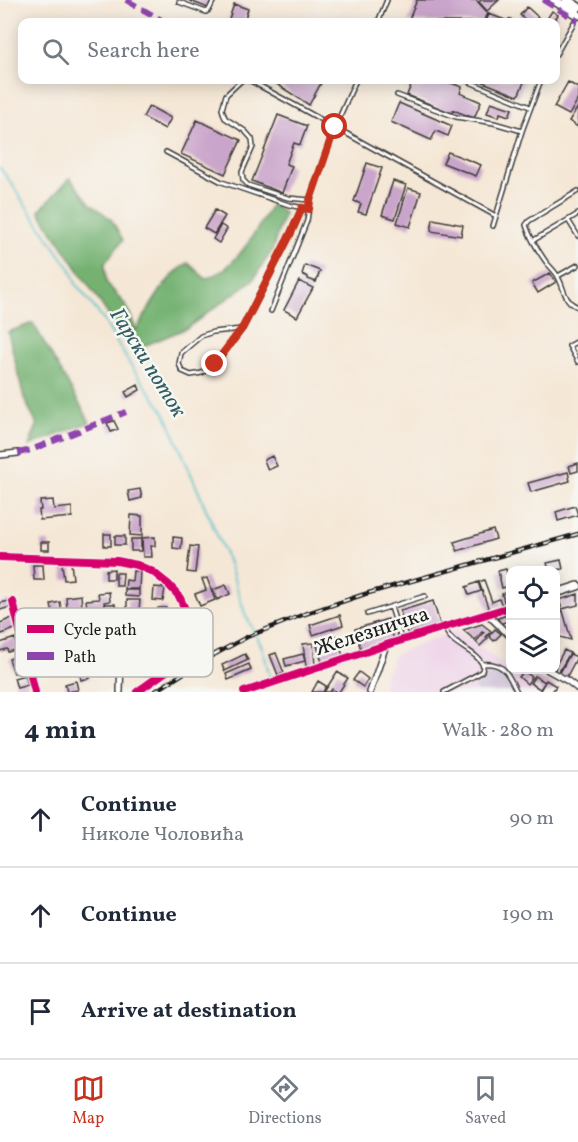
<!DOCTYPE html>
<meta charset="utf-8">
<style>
:root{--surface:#fff;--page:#f6f6f7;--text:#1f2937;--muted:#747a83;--line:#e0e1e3;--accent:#c8321e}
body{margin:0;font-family:Vollkorn,serif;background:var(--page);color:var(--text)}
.controls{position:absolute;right:18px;bottom:18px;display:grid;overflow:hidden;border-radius:12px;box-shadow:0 3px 15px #0003}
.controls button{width:54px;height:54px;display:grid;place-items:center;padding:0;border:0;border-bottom:2px solid var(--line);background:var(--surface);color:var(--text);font:30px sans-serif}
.stop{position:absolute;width:18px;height:18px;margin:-14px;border:4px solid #c8321e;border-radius:50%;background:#fff}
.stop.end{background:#c8321e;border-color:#fff;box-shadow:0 2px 6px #0008}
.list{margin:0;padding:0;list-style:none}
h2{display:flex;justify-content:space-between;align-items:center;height:78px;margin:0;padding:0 24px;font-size:26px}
h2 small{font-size:20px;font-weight:400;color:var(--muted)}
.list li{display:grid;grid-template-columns:39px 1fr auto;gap:18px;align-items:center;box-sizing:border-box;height:96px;padding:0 24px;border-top:2px solid var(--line)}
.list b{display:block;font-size:22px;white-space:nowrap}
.list p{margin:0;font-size:20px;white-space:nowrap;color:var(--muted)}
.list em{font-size:20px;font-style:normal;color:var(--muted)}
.icon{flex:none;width:33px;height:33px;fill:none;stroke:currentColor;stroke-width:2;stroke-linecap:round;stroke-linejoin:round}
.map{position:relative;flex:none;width:578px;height:692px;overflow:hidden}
.search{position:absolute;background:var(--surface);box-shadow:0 3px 15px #0003;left:18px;right:18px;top:18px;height:66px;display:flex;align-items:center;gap:15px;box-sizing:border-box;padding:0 21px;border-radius:12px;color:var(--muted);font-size:22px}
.sheet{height:366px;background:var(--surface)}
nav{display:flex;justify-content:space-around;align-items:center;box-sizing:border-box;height:84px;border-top:2px solid var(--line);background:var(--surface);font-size:16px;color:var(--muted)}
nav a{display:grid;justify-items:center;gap:3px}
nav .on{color:var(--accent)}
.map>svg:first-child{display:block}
.built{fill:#eed0e8}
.industrial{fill:#ccbed4}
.forest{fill:#74b272;stroke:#486747;stroke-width:1.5}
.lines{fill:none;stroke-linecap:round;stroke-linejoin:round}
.stream{stroke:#52bfcb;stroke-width:2}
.building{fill:#caa5cb}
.service-casing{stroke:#3d3a38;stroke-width:6}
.minor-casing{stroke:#3d3a38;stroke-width:8}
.tertiary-casing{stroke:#3d3a38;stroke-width:10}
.secondary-casing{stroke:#3d3a38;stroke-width:11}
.service{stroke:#fff;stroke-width:3}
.minor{stroke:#fff;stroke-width:5}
.tertiary{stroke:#fff;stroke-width:7}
.secondary{stroke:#fff;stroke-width:8}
.rail-casing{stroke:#1c1c1c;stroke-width:4.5}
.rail{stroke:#f6f6f2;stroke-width:2;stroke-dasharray:7;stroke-linecap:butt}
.quiet{stroke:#8e44ad;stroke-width:6;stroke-dasharray:12 6;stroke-linecap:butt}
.cycleway-casing{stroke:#f6f6f2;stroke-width:11}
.cycleway{stroke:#d6006c;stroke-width:8}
.route{stroke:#c8321e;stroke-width:8}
.labels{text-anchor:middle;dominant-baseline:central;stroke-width:5;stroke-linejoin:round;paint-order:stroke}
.street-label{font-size:21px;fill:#1c1c1c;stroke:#f6f6f2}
.water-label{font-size:22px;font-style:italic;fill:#325d62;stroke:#f6f6f2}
.key{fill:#f6f6f2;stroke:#b5b5b2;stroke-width:1.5}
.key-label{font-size:16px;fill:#1c1c1c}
</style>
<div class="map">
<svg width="578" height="692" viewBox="0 0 578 692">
<rect width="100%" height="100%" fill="#f6f6f2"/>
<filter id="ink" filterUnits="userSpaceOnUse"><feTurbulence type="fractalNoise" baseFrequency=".0167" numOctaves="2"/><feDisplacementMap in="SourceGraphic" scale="12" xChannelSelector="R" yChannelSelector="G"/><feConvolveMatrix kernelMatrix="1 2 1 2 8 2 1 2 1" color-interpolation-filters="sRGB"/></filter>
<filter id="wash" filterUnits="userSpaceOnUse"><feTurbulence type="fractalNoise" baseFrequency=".008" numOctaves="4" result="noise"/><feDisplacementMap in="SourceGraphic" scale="24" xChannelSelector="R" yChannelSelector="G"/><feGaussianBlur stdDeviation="1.35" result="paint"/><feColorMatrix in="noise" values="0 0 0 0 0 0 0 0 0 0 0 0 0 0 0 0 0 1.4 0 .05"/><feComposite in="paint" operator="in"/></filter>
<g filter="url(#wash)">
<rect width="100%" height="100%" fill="#f5e7d5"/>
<path class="built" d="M457 630 540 692H386L383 684 384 679 393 657 398 653Z"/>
<path class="industrial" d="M499 670 511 692H477L473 684Z"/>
<path class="forest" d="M70 178 90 203 111 219 123 240 105 263 106 282 127 307 136 330C151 307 164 277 188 263L206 279C213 275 222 272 227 267 246 250 260 225 272 203L284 213 272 251 253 280 187 328 139 348 127 343 39 211Z
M33 323 90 422 29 446 37 425 24 398 8 332Z"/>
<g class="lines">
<path class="stream" d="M0 168 12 184 24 203 71 270 76 284 103 319 131 366 165 413 229 563 245 614 262 647 271 680"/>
</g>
<g id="blocks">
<path class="building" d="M188 0H211L208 8Z
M417 0H476L488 13 484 22H408Z
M481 0H499L487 11 479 2Z
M234 4 248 9 244 22H228Z
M527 7 538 17 533 22H527L520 15Z
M552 11 558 15 553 22H545Z
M489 14 505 20 504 22H486Z
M277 80H321V83L309 105 275 83Z
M413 80H443L462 87 460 93 481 102 474 118 453 110 452 113 407 95Z
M484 80H525L518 96 483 82Z
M568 82 578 88V99L569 115 554 107Z
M491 102 512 109 509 116 500 113 499 117 487 113Z
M399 103 452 126 448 136 436 131 431 140 391 122Z
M149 106 171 118 165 129 143 117Z
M578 107V127L569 121Z
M278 115 307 126 300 145 294 143 286 164 292 166 282 193 252 181Z
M197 120 241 140 225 174 181 154Z
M448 152 481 165 476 176 443 163Z
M367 163 382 168 366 214 358 212 361 204 354 201Z
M393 181 406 185 395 219 382 215Z
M408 188 421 192 410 227 397 223Z
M215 210 225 216 214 234 204 228Z
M433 219 463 225 461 236 431 231Z
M221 225 227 229 219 243 213 239Z
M305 265 320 271 316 282 308 279V277L302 274Z
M550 273 556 282 538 293 532 283Z
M299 281 313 288 297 317 284 310Z
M138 385 140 390 128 397 125 392Z
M114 421 118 429 111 432 107 423Z
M272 456 277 466 268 470 264 460Z
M578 463V471L571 473 569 466Z
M568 472 570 481 531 492 528 483Z
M140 489 142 498 130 501 128 491Z
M53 500 54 509 72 507V517L40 520 39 510H41L40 501Z
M575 506 578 515 558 521 556 512Z
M131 515 142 516V536L130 535Z
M493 530 496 539 457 551 454 542Z
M104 534H111V546H104Z
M115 536H125V545H115Z
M155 537V546H151L152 557H143L142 538Z
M173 537 182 538 181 549 173 548Z
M131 539H141V551H131Z
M41 542H49V550H41Z
M190 546 198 547 195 573 187 572Z
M561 560 563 569 549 570 547 563Z
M71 563 73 579 64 580 62 564Z
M33 565H43L44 580H34Z
M114 569V579H106V570Z
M506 569 510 586 502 588 498 571Z
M133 571H140L139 589H125L126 580 132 581Z
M116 573H123L122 586H116Z
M207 578 215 600 200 606 195 594 206 590 202 579Z
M484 580 492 602 499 599 502 605 489 610 479 582Z
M478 582 481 591 469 595 466 587Z
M226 585 230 594 217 600 213 590Z
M154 587 165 588 163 601 153 600Z
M125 590H139V597L125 596Z
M109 592 110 601 104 602 105 607 87 608 86 600 99 599 98 593Z
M508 592 510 604 505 605 502 594Z
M578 594V605L562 609 559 600Z
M81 595 82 607 67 609 66 597Z
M127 600H140L139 610H127Z
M9 601 11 607 0 610V603Z
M433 601 440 624 407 633 400 611Z
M60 602 62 614 53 616 51 604Z
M105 604H115L116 615H106Z
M158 608H166L165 617 157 616Z
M563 611 571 640 556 636V613Z
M510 614V620L500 624 498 618Z
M340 615 343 625 313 635 310 625Z
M12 618 17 628 2 634 0 630V623Z
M388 619 394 640 361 650 355 629Z
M482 624 491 631 486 637 488 638 480 646 476 642 484 633 482 632 475 640 463 630Z
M495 629 501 634 494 641 489 636Z
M337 636 343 656 322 662 316 642Z
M15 638 18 649 8 652 7 649 0 651V643Z
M313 643 315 665 306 666 303 644Z
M564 650 570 653 558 673 555 671 556 665Z
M276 653 284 673 278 675 270 655Z
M245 654 248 660 225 671 222 665Z
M303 654 305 661 286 666 284 659Z
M570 654 577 657 566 678 559 675Z
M18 656 23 670 14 673 9 659Z
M249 664 251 670 228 680 226 674Z
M88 668 90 678 81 680 79 670Z
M524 671 532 677 527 684 519 677Z
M337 672 348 678 339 692H334L335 691 332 689 330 692H324Z
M359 672 368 679 363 687 353 680Z
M25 675 28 685 17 688 14 678Z
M535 676 545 682 540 689 530 683Z
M546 680 556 686 552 692H539Z
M76 681 78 690 67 692 65 684Z
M318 681 326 686 323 692H312Z"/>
</g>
</g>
<g filter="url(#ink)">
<use href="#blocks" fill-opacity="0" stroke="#3d3a38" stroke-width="1.5"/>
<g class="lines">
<defs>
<path id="service" d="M179 2 206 12 209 10 214 0
M378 22 387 0
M509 22 510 21
M556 54 577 17
M242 80 226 95 222 109 225 118 245 131 252 139 253 147 242 172 243 180 248 185 288 198 310 200
M246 80 251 81 496 216
M465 80 530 107
M397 95 456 117 494 123 522 131
M166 152 222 182 289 205 308 209
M578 191 529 221 526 225C530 238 539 252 546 262 550 267 556 272 558 277 565 289 563 301 578 307
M568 220 578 236
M493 226 522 131 541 80
M534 240 578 214
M558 276 578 265
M271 311 307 221 310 200 335 127 356 80
M242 329 213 332 201 336 181 353 179 364 182 371 191 375 202 373 215 364 242 329 291 233 302 208
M578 341 569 346 578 362
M391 607 401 639
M367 614 425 596
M483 664C505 662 508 675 517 692
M444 692 478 674 482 671 483 666C477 650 452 647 445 629"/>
<path id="minor" d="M0 455 18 453
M0 557 117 561 137 565 153 572 168 584 179 596 201 644 196 650 137 692
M13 602 35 692
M487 614 510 636
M548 670 568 681 578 689
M120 692 122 622
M370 692 386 645"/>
<path id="tertiary" d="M556 593 578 586
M244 692 386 645 510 607"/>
<path id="secondary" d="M554 0 578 15
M567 0 578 7"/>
</defs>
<use href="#service" class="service-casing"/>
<use href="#minor" class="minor-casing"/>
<use href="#tertiary" class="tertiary-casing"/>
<use href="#secondary" class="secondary-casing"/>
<use href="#service" class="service"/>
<use href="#minor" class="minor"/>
<use href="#tertiary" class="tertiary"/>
<use href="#secondary" class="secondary"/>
<defs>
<path id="rail" d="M154 692 206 659 247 637 302 615 365 594 578 534"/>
</defs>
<use href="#rail" class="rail-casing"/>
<use href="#rail" class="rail"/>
<path class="quiet" d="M126 0 165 22
M543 0 578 21
M18 453 31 450 126 412"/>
<defs>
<path id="cycleway" d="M0 557 117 561 137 565 153 572 168 584 179 596 201 644 196 650 137 692
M13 602 35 692
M244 692 386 645 510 607"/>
</defs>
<use href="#cycleway" class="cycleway-casing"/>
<use href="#cycleway" class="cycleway"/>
</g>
</g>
<g class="lines" filter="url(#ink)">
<path class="route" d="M215 364 243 327 291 233 302 208 309 209 310 200 335 127"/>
</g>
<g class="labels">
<g class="street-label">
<text transform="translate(372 632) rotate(-18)">Железничка</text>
</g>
<g class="water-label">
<text transform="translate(147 363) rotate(58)">Гарски поток</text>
</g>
</g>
<rect x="15" y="608" width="198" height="69" rx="9" class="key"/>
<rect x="27" y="625" width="27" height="8" fill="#d6006c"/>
<rect x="27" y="652" width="27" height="8" fill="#8e44ad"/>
<g class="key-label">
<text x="64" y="635">Cycle path</text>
<text x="64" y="662">Path</text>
</g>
</svg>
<div class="controls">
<button><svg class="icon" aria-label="locate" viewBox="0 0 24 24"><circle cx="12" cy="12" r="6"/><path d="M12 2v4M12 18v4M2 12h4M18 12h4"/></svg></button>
<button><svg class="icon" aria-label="layers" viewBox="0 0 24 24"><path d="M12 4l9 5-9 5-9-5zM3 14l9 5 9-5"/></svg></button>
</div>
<div class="stop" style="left:335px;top:127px"></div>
<div class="stop end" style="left:215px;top:364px"></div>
<div class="search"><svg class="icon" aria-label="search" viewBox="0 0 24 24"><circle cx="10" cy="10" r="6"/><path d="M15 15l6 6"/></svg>Search here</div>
</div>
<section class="sheet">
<h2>4 min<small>Walk · 280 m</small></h2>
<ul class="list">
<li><svg class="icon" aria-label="ahead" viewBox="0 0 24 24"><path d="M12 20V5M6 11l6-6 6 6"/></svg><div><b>Continue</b><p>Николе Чоловића</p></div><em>90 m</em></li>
<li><svg class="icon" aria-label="ahead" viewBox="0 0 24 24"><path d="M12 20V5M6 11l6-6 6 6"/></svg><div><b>Continue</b></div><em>190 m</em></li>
<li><svg class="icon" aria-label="arrive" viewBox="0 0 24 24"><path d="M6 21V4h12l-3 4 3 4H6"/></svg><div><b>Arrive at destination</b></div></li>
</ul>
</section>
<nav>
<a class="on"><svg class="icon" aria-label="map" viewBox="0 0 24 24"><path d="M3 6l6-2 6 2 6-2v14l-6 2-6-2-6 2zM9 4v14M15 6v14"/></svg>Map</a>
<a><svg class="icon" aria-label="directions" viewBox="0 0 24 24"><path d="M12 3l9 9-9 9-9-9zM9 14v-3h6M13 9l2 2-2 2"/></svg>Directions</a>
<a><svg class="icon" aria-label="saved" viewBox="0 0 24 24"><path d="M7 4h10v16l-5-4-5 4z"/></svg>Saved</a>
</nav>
